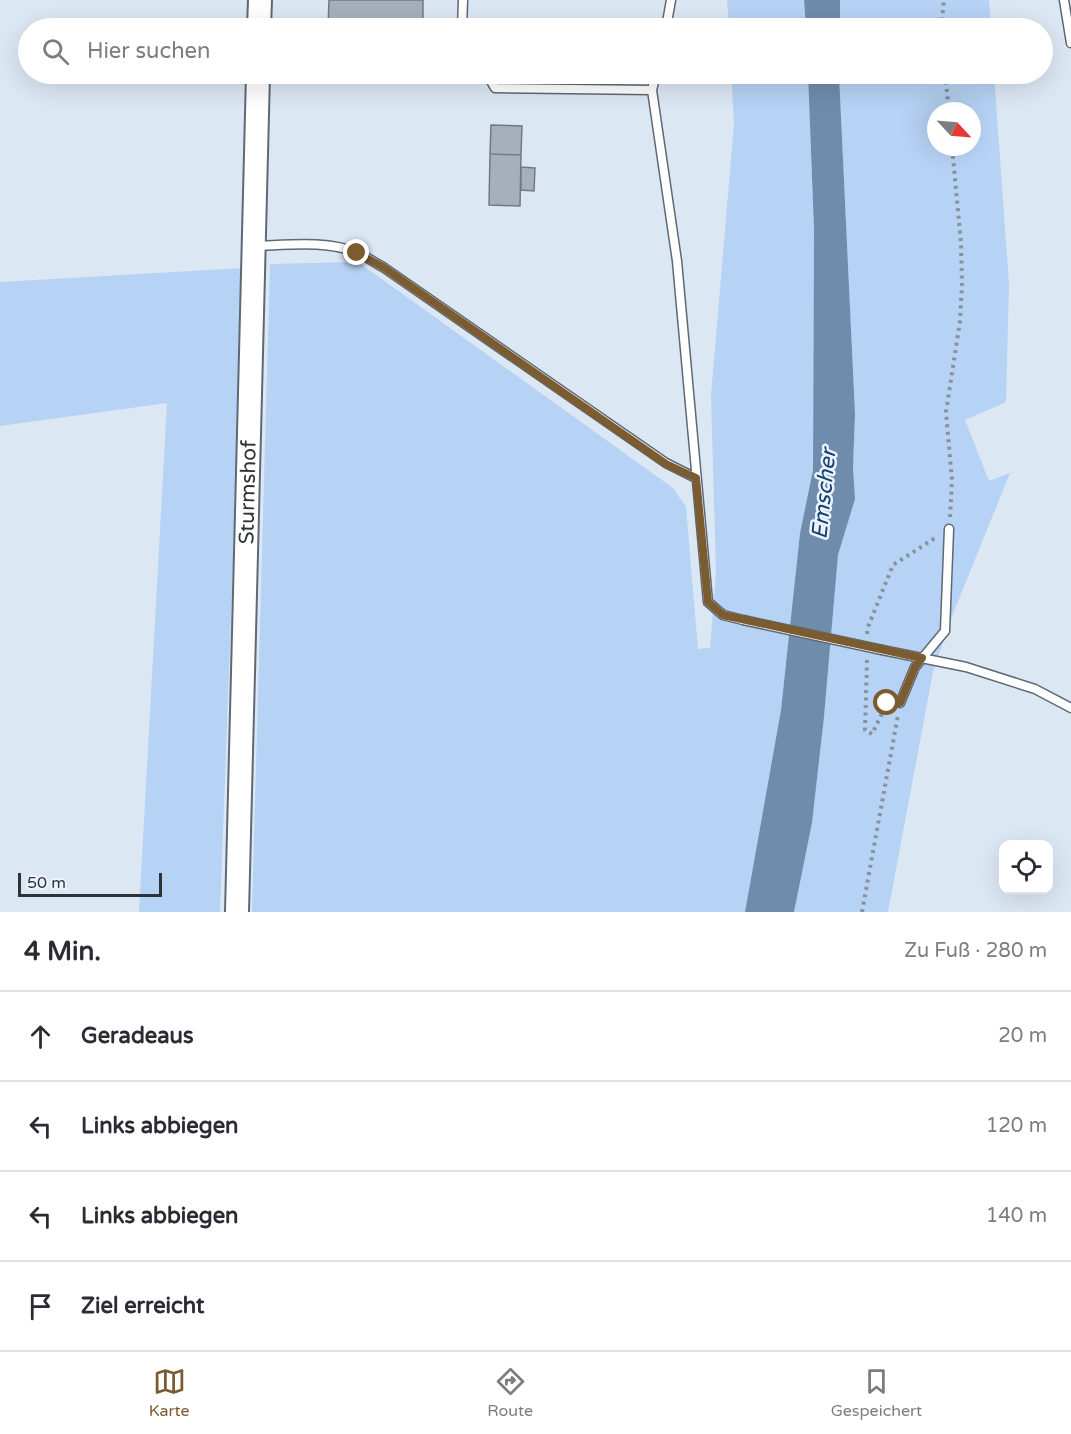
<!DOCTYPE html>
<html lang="de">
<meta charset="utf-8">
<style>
:root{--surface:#fff;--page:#f7f7f7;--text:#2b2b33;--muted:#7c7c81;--line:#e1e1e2;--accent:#7b5b30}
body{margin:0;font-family:"Varela Round",sans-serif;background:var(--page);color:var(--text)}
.controls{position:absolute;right:18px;bottom:18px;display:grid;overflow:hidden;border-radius:12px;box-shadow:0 6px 24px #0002}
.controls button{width:54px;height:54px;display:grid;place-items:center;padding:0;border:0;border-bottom:2px solid var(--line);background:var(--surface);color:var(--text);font:30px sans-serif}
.compass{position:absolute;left:927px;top:102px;width:54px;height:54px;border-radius:50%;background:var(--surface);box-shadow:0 6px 24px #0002;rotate:116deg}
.scale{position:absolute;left:18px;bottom:15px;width:144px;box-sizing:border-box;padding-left:6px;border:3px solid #2f3338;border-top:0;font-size:16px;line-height:21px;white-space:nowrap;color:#2f3338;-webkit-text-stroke:4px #ebf4fe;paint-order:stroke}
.stop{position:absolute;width:18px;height:18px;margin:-14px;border:4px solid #7b5b30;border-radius:50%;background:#fff}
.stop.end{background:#7b5b30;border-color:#fff;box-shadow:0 2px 6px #0008}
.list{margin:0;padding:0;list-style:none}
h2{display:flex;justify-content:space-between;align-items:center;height:78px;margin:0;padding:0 24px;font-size:26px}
h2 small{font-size:20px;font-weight:400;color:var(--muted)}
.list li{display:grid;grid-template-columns:39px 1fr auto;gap:18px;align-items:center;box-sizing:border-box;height:90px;padding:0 24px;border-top:2px solid var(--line)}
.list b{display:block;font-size:22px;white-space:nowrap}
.list em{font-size:20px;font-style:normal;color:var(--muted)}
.icon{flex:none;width:33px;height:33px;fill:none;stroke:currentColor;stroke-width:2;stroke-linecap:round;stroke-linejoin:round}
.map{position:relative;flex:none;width:1071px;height:912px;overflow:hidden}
.search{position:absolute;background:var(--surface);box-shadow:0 6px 24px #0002;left:18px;right:18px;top:18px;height:66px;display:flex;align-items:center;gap:15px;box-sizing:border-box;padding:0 21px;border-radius:33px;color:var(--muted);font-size:22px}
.sheet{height:438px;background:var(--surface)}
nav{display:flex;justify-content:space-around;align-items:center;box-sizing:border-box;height:84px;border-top:2px solid var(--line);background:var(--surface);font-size:16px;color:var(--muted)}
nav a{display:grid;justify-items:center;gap:3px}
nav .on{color:var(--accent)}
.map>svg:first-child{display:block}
.green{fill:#b6d2f4;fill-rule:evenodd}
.water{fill:#708cac}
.building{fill:#a6b0bd;stroke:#707a85;stroke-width:1.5}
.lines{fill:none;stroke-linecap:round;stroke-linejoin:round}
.lane-casing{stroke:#5f6873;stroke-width:11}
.secondary-casing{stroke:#5f6873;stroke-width:26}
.path{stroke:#89919a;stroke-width:4;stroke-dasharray:3 4.5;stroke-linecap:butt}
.lane{stroke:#fff;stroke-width:8}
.secondary{stroke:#fff;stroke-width:22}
.lane-bridge-casing{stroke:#5f6873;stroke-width:11;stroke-linecap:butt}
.lane-bridge{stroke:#fff;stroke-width:8}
.route{stroke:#7b5b30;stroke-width:8}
.labels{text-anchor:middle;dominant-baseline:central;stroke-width:5;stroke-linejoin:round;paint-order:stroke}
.street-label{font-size:21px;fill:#2f3338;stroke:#ebf4fe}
.water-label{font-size:22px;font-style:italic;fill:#163e6a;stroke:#ebf4fe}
</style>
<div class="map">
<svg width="1071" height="912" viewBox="0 0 1071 912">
<rect width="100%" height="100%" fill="#dce7f4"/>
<path class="green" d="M727 0H804L806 28H729Z
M840 0H989L991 28H840Z
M731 74H808L814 229 813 470 800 533 781 710 745 912H252L270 264 358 262 673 488 686 507 698 649 710 648 716 572 711 396 734 123Z
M839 74H994L1009 284 1006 402 965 420 989 481 1010 473 950 621 933 672 888 912H794L812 823 824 717 838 555 855 499 853 468 855 414ZM936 111H972V147H936Z
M244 268 220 912H139L167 403 0 426V282Z"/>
<path class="water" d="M804 0H840V28H806Z
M808 74H839L855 414 853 468 855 499 838 555 824 717 812 823 794 912H745L781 710 800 533 813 470 814 229Z"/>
<path class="building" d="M329 0H423V28H328Z
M327 74H422V76Z
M491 125 522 126 521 155 490 154Z
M490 154 521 155 520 206 489 205Z
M521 167 535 168 534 191 521 190Z"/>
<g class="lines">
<defs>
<path id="lane" d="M1064 0 1071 43
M462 28 463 0
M666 28 671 0
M487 74 495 88 652 90
M656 74 652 90 677 261 708 602 723 615 743 620
M255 246C288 245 327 240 358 253 367 257 375 263 383 267L666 463 696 478
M882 650 966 667 1035 689 1071 708
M900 703 915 667 945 631 949 529"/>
<g id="secondary">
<path d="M259 28 260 0"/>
<path id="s1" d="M237 912 258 74"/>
</g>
</defs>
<use href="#lane" class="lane-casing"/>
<use href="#secondary" class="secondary-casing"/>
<path class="path" d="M941 28 944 0
M945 74 949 111
M950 517 952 480 946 412 960 321 962 285 961 243 952 147
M867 634 868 627 893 565 935 538
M867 660 865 730 872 734 887 703
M862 912 898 715"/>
<use href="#lane" class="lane"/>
<use href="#secondary" class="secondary"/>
<defs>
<path id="lane-bridge" d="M743 620 882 650"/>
</defs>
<use href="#lane-bridge" class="lane-bridge-casing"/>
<use href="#lane-bridge" class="lane-bridge"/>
</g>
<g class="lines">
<path class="route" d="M357 253 383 267 666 464 696 478 708 602 723 615 922 658 915 667 900 703H887"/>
</g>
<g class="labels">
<g class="street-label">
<text stroke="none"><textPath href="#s1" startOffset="420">Sturmshof</textPath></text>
</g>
<g class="water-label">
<text transform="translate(824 494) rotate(-84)">Emscher</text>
</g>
</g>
</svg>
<div class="controls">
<button><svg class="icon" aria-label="locate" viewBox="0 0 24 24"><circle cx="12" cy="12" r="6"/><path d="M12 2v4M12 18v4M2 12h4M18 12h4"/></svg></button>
</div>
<svg class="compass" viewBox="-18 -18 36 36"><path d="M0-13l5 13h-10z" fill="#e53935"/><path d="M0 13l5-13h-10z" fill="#7c7c81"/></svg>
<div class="scale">50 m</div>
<div class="stop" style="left:887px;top:703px"></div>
<div class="stop end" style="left:357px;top:253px"></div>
<div class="search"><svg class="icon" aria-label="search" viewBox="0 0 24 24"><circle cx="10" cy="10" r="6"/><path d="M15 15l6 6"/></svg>Hier suchen</div>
</div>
<section class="sheet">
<h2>4 Min.<small>Zu Fuß · 280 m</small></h2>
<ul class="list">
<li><svg class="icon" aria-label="ahead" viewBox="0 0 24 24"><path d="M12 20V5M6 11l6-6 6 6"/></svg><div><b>Geradeaus</b></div><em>20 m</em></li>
<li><svg class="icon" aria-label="left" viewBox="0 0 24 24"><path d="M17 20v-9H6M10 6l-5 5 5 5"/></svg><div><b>Links abbiegen</b></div><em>120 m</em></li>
<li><svg class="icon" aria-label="left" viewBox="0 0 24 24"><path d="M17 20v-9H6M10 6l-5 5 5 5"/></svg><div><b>Links abbiegen</b></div><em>140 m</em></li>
<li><svg class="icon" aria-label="arrive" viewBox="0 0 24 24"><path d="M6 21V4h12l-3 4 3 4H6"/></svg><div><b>Ziel erreicht</b></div></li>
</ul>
</section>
<nav>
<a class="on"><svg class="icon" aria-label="map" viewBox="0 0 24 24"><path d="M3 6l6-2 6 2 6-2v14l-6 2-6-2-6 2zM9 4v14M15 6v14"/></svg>Karte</a>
<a><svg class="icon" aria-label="directions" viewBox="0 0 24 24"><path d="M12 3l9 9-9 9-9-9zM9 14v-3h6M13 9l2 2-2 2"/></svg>Route</a>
<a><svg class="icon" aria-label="saved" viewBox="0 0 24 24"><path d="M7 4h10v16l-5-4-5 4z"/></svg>Gespeichert</a>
</nav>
